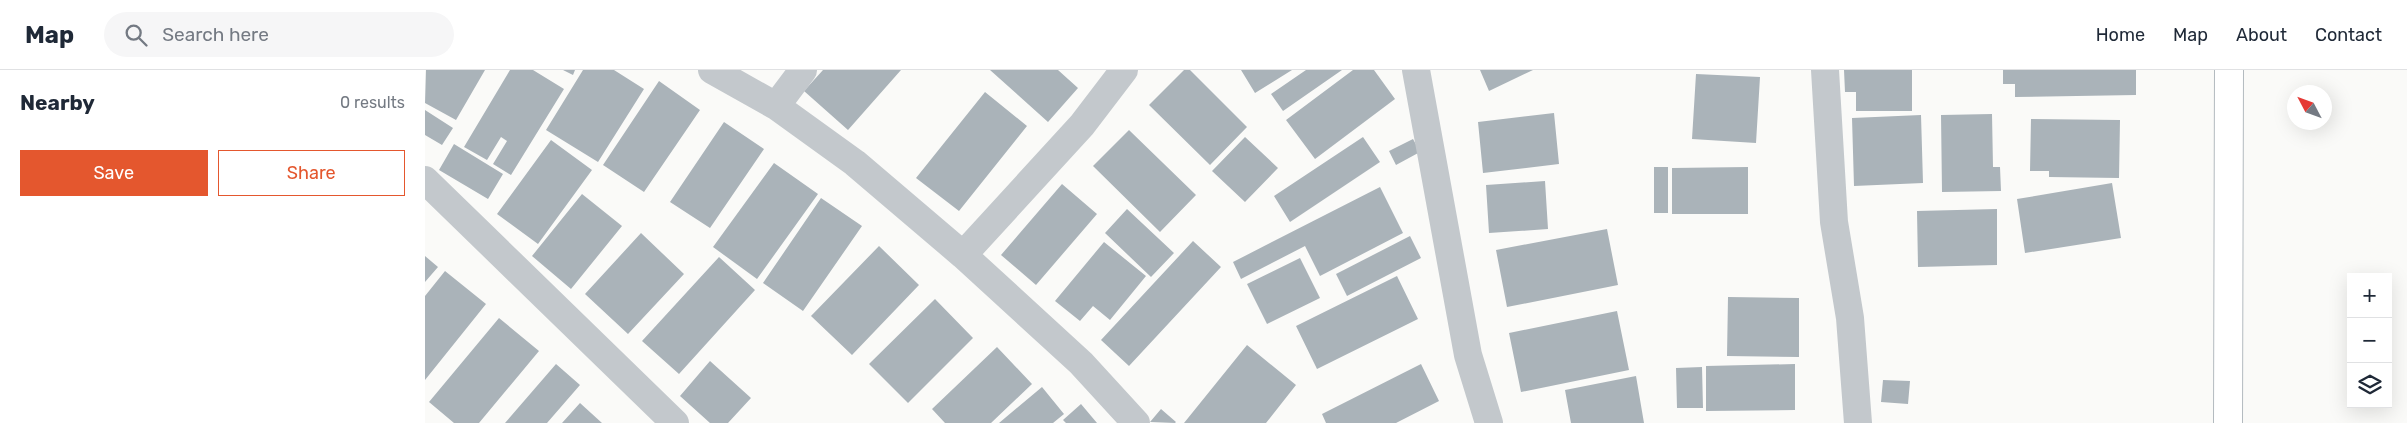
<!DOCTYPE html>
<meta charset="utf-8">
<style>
:root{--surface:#fff;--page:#f6f6f7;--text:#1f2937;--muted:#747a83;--line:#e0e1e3;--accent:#e4572e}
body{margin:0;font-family:Rubik,sans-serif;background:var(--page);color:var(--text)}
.controls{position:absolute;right:15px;bottom:15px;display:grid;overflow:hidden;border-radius:0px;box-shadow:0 5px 20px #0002}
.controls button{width:45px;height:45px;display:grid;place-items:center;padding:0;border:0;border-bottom:1px solid var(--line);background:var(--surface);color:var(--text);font:25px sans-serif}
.compass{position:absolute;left:1862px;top:15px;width:45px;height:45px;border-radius:50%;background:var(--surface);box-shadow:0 5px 20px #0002;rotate:311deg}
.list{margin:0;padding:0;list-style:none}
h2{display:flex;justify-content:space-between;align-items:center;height:65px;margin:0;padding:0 20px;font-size:21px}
h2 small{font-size:16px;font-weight:400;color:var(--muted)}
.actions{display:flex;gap:10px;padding:15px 20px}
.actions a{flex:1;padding:11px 0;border:1px solid var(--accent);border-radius:0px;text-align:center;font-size:18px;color:var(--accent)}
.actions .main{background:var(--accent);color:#fff}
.icon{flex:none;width:28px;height:28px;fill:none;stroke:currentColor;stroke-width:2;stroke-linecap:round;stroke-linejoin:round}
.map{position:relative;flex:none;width:1982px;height:353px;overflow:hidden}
header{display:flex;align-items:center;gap:30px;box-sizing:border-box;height:70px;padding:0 25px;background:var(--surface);border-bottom:1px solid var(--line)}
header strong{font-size:24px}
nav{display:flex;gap:28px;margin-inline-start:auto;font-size:18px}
.search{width:350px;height:45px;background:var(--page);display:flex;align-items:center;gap:12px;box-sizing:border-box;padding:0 18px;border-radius:28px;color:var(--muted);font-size:19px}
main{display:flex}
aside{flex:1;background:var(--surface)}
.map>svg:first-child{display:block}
.building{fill:#aab3b9}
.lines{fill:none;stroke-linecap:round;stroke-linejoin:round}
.secondary-casing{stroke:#b3babf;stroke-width:30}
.street{stroke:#c3c8cc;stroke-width:28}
.secondary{stroke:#fff;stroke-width:28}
</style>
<header>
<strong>Map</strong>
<div class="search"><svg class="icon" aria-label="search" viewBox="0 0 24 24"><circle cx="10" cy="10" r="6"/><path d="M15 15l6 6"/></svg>Search here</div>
<nav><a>Home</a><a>Map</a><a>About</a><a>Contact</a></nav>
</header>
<main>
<aside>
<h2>Nearby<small>0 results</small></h2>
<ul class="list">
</ul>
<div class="actions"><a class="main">Save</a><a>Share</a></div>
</aside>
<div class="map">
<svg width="1982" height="353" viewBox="0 0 1982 353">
<rect width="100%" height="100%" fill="#fafaf8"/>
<path class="building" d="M1 0H60L31 50 0 33Z
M85 0H108L139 19 86 105 68 94 82 71 76 67 62 90 39 77Z
M138 0H150L148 5Z
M158 0H189L219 19 173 92 121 60Z
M398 0H476L423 60 379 21Z
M565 0H633L653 18 623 52Z
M759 0H765L822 57 785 95 724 35Z
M816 0H867L830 23Z
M881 0H917L858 41 846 24Z
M928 0H949L970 29 890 89 861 50Z
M1055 0H1108L1064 21Z
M1419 0H1487V41H1431V22H1420Z
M1578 0H1711V25L1590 27V14H1578Z
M1271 4 1335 7 1331 73 1267 69Z
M234 11 275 40 219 122 178 95Z
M560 22 602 56 534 141 491 108Z
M0 40 28 58 17 75 0 65Z
M1129 43 1134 94 1058 103 1053 52Z
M1567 44 1568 97H1575L1576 121 1517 122 1516 45Z
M1496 45 1498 113 1429 116 1427 48Z
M1606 49 1695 50 1694 108 1624 107V101H1605Z
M299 52 339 79 285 158 245 132Z
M704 60 771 125 735 162 668 96Z
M820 67 853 98 820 132 787 101Z
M938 67 955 92 865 152 849 126Z
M988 69 995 82 971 95 964 81Z
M126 70 167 100 113 174 72 144Z
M29 74 78 104 63 129 14 100Z
M349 93 393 124 332 209 288 177Z
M1229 97H1243V143H1229Z
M1323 97V144H1247V98Z
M1120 111 1123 159 1064 163 1061 115Z
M1687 113 1696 168 1600 183 1592 129Z
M637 114 672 144 611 215 576 185Z
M955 117 978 163 895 206 880 176 816 209 808 192Z
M157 124 197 156 146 219 107 186Z
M396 128 437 156 378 241 338 213Z
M702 139 749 183 726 207 680 163Z
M1572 139V195L1493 197 1492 141Z
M1182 159 1193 215 1082 237 1071 180Z
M216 163 259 204 203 264 160 224Z
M985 166 996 188 922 226 911 204Z
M768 171 796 197 704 296 676 270Z
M679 172 721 206 685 250 668 236 655 251 630 231Z
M454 176 494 215 427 285 386 246Z
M0 186 13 197 0 212Z
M294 187 330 220 254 304 217 271Z
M875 188 895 228 842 254 822 214Z
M20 201 61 234 0 310V226Z
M972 206 993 249 892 299 871 256Z
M1303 227 1374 228V287L1302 286Z
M510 229 548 268 483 333 444 294Z
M1192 241 1204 300 1096 322 1084 263Z
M74 248 114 281 54 353H29L4 332Z
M822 275 871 315 841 353H759Z
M572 277 607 314 566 353H520L507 339Z
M285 291 326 328 303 353H285L255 326Z
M131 294 155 315 122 353H80Z
M996 294 1014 331 971 353H901L897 344Z
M1370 294V340L1281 341V296Z
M1277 297 1278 338H1252L1251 298Z
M1211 306 1219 353H1146L1140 320Z
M1458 310 1485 311 1483 334 1456 332Z
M617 317 639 344 628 353H574Z
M155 333 177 353H137Z
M656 334 672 353H641L638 350Z
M736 339 751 352 750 353 725 352Z"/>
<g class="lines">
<defs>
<path id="secondary" d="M1803 353 1804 0"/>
</defs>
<use href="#secondary" class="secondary-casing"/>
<path class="street" d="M287 0 351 36 430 93 538 185 656 293 711 353
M991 0 1043 285 1064 353
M1400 0 1409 152 1425 248 1433 353
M351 36 378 0
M0 110 250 353
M538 185 657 55 699 0"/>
<use href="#secondary" class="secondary"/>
</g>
</svg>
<div class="controls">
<button>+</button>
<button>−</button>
<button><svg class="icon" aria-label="layers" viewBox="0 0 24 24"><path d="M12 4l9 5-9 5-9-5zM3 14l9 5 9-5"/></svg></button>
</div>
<svg class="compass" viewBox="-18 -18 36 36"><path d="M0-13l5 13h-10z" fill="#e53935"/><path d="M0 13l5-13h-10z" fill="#747a83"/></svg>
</div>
</main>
